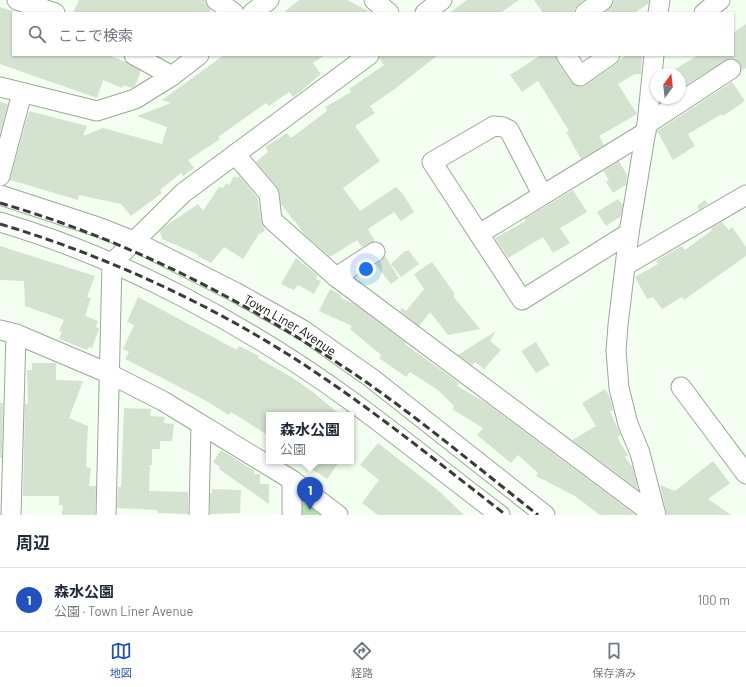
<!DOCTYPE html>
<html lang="ja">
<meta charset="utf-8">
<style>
:root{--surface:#fff;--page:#f2f2f3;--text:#1f2937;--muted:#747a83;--line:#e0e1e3;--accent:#2251bf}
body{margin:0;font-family:Barlow,"Noto Sans JP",sans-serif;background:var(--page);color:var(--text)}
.compass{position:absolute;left:650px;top:68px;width:36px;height:36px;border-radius:50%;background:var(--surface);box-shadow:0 1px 3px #0004;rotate:15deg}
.you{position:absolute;left:366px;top:269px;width:14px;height:14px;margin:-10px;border:3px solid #fff;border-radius:50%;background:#1a73e8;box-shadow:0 0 0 6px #1a73e833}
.badge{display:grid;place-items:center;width:26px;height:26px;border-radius:50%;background:var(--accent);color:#fff;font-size:13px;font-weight:700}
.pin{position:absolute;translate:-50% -33px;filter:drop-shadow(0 1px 2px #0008)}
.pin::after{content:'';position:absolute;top:21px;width:14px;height:12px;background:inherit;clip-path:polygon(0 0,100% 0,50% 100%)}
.popup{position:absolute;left:266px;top:412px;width:88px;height:52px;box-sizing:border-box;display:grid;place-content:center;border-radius:0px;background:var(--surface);filter:drop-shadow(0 1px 3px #0005);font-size:13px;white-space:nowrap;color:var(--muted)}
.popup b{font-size:15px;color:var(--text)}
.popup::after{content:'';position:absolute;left:50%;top:100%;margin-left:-8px;border:8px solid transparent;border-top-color:var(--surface)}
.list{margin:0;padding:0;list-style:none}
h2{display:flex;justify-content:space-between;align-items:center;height:52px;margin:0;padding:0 16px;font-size:17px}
h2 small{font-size:13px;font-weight:400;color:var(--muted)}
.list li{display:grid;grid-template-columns:26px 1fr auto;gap:12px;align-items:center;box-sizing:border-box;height:64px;padding:0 16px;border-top:1px solid var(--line)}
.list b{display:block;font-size:15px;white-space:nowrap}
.list p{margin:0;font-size:13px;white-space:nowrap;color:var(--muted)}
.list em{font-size:13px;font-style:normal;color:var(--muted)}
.icon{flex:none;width:22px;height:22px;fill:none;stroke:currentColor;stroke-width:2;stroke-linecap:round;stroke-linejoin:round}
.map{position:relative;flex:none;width:746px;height:515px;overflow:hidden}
.search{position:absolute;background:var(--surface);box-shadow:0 1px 3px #0004;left:12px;right:12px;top:12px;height:44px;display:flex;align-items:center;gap:10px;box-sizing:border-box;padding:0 14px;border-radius:0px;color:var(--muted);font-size:15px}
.sheet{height:116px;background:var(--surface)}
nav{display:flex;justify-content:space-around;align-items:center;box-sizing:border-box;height:56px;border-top:1px solid var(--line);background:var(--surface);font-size:11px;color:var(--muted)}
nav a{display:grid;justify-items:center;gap:2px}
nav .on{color:var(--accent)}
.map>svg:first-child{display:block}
.green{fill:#b6e4aa}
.building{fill:#d4e2d0}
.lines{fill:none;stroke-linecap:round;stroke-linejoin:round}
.minor-casing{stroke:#9aa897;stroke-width:21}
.minor{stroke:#fff;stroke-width:19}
.rail{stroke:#383e36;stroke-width:3;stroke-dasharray:8 4;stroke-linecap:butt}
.labels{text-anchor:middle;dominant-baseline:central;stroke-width:3;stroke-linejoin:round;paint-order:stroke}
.street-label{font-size:13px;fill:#0e120c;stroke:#fff}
</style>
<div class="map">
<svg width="746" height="515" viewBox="0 0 746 515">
<rect width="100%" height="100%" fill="#f3fff0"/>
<path class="green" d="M309 501 327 515H298L299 505Z"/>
<path class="building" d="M79 0H205L206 5 211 10 209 13H73Z
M299 0H347L372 13H283Z
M467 0H519L500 13H449Z
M534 0H584L575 8 574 13H543Z
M614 0H649L648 4 634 13H604L613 5Z
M0 7 13 11V55H108L126 62 141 71 135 86 132 88 123 85 122 88 103 80 97 98 0 64Z
M746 24V68L742 70 740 63 736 59 730 58 680 89V74H667L698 55H733V33Z
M224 55H325L313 63 321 74 301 91 293 97 289 92 269 106 266 103 218 137 220 139 188 160 194 168 183 176 181 173 160 190 162 193 131 216 121 204 79 195 78 200 10 180 29 111 87 126 83 136 103 128 162 144 167 127 137 116 171 103 162 100Z
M380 55H438L392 91 370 106 375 113 355 126 380 161 343 188 360 211 396 187 403 194 414 212 401 221 394 212 368 229 375 241 362 247 357 240 330 257 304 234 295 221H294L281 204 277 187 256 162 268 152 265 147 287 133 291 138 327 111 325 107 351 92 349 89 384 65 379 58Z
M541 55H555L557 61 571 82 580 87 586 85 616 64 626 55H642L641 74H635L618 84 637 114 599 136 604 145 581 159 566 132 569 131 538 81 522 92 510 75Z
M732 82 745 101 723 116 722 114 688 134 695 146 673 160 657 131Z
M0 102 8 104 0 133Z
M619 161 627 175 626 185 613 193 606 182 609 180 603 171Z
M234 176 237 178 239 176 258 199 261 221 265 231 259 234 243 259 224 247 211 263 198 256 199 255 162 239 160 231 164 227 198 204 203 211 219 187 223 188 226 183 229 185Z
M573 190 587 212 560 228 570 243 553 253 543 237 508 258 495 238 526 221 524 219Z
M618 199 623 205 621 216 606 226 597 212Z
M705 200 708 204 699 210 697 206Z
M722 222 729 230 732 227 746 247V256L684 300 682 297 662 309 653 297 647 299 635 277 658 264 656 261 682 246 685 250 712 230 711 228Z
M0 246 95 276 87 297 91 298 85 316 98 321 96 327 99 329 92 348 89 347 87 350 59 339 62 332 59 331 64 320 25 306 24 281 0 280Z
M405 251H409L419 264 401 277 391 264Z
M385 256 399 278 391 284 376 265Z
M296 258 317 275 316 279 321 281 314 294 298 285 294 290 281 284Z
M432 262 455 294 453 296 480 329 448 335 430 312 419 326 400 311 402 308 406 311 424 289 414 274Z
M330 289 341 295V298L354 304 406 343 405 344 459 383 457 386 485 402 636 515H600L575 496 536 476 538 473 518 455 511 463 477 435 483 428 452 409 454 406 438 390 410 372 406 377 379 358 381 355 350 329 352 326 319 311Z
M138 297 237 350 239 346 259 356 258 358 293 378 313 392 340 415H269V436L231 412 229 415 201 398 125 359 129 352 123 349 134 325 127 322Z
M496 331 490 341 501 350 484 369 475 362 472 365 458 355Z
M536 342 550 365 536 373 521 351Z
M32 363H56V380L83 381 69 418 88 426 86 467 91 468 89 486H96L95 515H62L63 505H59V496H23L25 404H28L27 370H32Z
M605 389 610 397 613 410 610 412 621 435 617 437 628 455 625 457 633 468 638 489 572 440 596 426 582 403Z
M0 403H3L2 458H0Z
M124 408 151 409 150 416 165 417 164 423 174 424 172 441H160V449H152V465H150L149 491 188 492V514L158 513 157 510 117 508 118 487H121Z
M378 443 439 491 464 515H378L362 503 379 480 360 465Z
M221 450 248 467 254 470V474H260V484H269V504L219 469 220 467 213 462Z
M299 461H340L327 479Z
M713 461 730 483 708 499 731 515H667L660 485 675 491Z
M212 489 241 490 240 513 210 514V493H212Z"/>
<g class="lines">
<defs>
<g id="minor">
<path d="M17 0 55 13"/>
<path d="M216 0 234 13"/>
<path d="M374 0 389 13"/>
<path d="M252 13 269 0"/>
<path d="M425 13 442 0"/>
<path d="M585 13 603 0"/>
<path d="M658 13 660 0"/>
<path d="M704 13 720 0"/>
<path d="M134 55 172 76"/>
<path d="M566 55 580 76 610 55"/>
<path d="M654 55 647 124 629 233 618 325 616 351 619 388 628 424 640 453 656 515"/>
<path d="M0 87 97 111 135 99 172 76 199 55"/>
<path d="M647 124 731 69"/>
<path d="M235 154 269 194 272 220 336 277 654 515"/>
<path d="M0 176 22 93"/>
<path d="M542 194 509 130 503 127 494 126 432 162 522 300 629 233"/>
<path id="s1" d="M0 195 98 227 134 241 235 292 303 330 370 377 545 515"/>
<path d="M0 222C123 258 250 327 354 403 403 439 451 478 500 515"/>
<path d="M479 234 646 132"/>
<path d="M626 265 746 195"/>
<path d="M336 277 375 252"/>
<path d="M0 330 16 334 108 373 163 401 292 480 338 515"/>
<path d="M681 387 746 474"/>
<path d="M11 515 16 334"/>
<path d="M106 515 112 263 183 193 369 55"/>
<path d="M199 515 201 425"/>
<path d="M292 515V480"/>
</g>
</defs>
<use href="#minor" class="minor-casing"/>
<use href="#minor" class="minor"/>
<path class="rail" d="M0 203C132 241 256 306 369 384 427 425 482 471 538 515
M0 224C100 254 200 299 289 355 365 403 435 460 506 515"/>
</g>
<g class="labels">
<g class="street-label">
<text stroke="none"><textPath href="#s1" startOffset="319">Town Liner Avenue</textPath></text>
</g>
</g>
</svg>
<svg class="compass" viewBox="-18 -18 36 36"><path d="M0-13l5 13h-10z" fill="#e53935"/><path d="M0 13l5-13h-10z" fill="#747a83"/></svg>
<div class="you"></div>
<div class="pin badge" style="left:310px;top:510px">1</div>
<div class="popup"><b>森水公園</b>公園</div>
<div class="search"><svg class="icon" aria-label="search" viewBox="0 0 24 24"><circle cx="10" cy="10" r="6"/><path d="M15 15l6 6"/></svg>ここで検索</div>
</div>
<section class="sheet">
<h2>周辺<small></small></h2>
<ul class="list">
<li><span class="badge">1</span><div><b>森水公園</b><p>公園 · Town Liner Avenue</p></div><em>100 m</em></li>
</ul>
</section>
<nav>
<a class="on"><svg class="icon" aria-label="map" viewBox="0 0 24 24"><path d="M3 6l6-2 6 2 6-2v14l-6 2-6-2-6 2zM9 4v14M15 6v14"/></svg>地図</a>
<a><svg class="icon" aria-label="directions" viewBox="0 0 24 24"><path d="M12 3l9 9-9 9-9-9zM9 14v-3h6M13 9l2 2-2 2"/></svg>経路</a>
<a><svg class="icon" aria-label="saved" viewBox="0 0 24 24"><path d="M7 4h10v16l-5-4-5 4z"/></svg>保存済み</a>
</nav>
